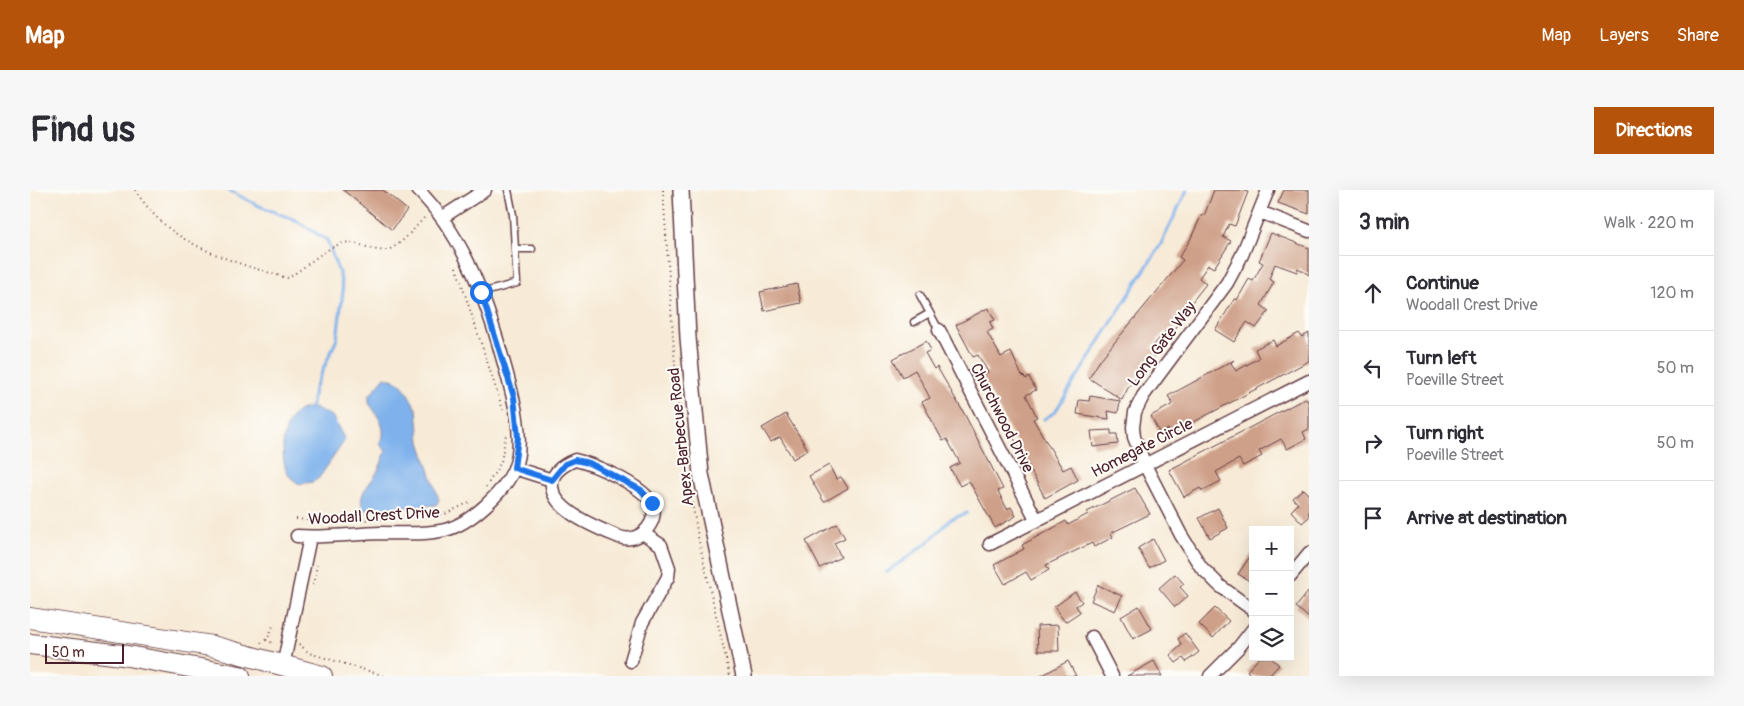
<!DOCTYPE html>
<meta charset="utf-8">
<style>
:root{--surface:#fff;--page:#f7f7f7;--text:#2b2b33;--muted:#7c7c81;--line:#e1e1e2;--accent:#b45309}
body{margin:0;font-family:Pangolin,sans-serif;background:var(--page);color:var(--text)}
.controls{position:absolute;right:15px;bottom:15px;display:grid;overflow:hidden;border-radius:0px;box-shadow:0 5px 20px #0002}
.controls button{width:45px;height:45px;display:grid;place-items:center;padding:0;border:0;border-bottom:1px solid var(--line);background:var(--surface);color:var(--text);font:25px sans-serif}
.scale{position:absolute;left:15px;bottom:12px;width:79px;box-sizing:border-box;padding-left:5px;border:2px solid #4a1f2b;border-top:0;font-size:14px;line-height:18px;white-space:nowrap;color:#4a1f2b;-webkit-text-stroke:4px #fdfcf7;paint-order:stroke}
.stop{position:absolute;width:15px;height:15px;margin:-11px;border:4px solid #1a73e8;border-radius:50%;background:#fff}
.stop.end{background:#1a73e8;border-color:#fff;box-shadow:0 1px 5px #0008}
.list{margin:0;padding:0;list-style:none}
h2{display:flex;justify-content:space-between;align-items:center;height:65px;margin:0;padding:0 20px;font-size:21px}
h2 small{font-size:16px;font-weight:400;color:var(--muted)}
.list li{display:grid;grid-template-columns:32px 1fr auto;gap:15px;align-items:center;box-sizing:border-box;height:75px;padding:0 20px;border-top:1px solid var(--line)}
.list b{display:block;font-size:19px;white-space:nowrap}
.list p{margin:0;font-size:16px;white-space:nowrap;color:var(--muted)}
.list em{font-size:16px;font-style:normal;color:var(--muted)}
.icon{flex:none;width:28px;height:28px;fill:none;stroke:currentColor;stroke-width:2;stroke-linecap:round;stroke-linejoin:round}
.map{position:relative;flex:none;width:1279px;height:486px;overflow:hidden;border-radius:0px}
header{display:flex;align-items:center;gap:30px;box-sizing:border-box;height:70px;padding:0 25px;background:var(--accent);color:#fff}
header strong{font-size:24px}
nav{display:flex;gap:28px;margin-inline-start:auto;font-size:18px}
.intro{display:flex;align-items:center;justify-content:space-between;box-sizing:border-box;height:120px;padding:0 30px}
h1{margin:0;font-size:35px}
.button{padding:12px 22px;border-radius:0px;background:var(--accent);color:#fff;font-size:18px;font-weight:700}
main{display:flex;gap:30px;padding:0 30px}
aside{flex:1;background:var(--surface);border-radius:0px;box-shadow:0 5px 20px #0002}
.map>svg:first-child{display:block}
.water{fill:#7fb2ec;stroke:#64688c}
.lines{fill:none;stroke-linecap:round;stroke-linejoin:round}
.stream{stroke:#7fb2ec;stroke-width:3}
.building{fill:#cfa089}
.service-casing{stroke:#643d45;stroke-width:9}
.minor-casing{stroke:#643d45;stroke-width:15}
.tertiary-casing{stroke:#643d45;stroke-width:18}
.primary-casing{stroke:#643d45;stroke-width:22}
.path{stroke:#643d45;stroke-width:2;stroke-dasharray:1 4;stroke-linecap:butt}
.service{stroke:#fff;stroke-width:6}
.minor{stroke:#fff;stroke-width:12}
.tertiary{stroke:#fff;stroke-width:15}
.primary{stroke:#fff;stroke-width:20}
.route{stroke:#1a73e8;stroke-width:6}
.labels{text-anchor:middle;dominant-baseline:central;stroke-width:4;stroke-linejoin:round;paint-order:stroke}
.street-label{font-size:16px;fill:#4a1f2b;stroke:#fdfcf7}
</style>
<header>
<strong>Map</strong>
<nav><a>Map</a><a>Layers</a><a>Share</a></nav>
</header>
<div class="intro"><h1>Find us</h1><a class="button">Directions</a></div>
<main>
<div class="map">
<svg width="1279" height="486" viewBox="0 0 1279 486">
<rect width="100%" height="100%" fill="#fdfcf7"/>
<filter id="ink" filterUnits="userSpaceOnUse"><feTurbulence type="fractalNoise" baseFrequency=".02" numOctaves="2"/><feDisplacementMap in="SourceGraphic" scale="10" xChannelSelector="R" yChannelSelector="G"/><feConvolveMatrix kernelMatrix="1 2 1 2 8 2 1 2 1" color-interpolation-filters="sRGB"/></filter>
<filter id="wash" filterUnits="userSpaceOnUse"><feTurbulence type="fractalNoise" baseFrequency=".0096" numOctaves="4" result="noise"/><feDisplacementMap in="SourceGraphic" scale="20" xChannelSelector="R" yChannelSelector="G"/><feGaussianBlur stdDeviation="1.12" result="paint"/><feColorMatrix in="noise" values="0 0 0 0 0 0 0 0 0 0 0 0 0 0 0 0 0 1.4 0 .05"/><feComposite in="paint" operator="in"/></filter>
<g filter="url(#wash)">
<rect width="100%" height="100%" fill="#f7ead6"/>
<path class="water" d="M355 187 369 192 376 200 387 220 390 252 409 310 406 315 334 320C326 305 339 296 346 284 350 277 353 269 356 261L350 254C359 239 347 225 339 213V206Z
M281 217 302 226 315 250 289 288 283 292 269 294C265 291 260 288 257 283 250 266 251 231 270 220 273 219 278 218 281 217Z"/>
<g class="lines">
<path class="stream" d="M198 0 227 15 265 30 297 50 310 86 313 101 307 149 284 199 281 219
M1014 229 1025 222 1131 54 1157 0
M857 382 897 353 921 329 937 323
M1278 486 1279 485"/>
</g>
<g id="blocks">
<path class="building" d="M313 0H353L377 20 362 40Z
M1184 0H1213L1218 2 1205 36 1199 34 1193 47 1201 51 1184 78 1178 75 1169 88 1176 94 1145 133 1148 135 1140 145 1136 141 1122 157 1127 162 1098 198 1092 210 1059 188 1070 170 1153 70 1149 67 1160 50 1172 24 1174 26Z
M1254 0H1279V24L1248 13Z
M1241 43 1279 58V85L1268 78 1267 82 1245 74 1239 89 1244 92 1231 115 1239 121 1226 138 1217 132 1204 152 1185 140 1205 108 1207 110 1219 89 1223 91 1233 73 1229 71Z
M767 94 771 113 734 121 730 102Z
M958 118 965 130 960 132 963 139 957 142 971 167 981 162 991 184 996 189 999 187 1006 200 996 205 1007 227 1003 229 1033 280 1041 276 1048 290 1015 308 951 185 958 182 948 165 943 167 926 135Z
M1269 143 1272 147 1279 143V171L1162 233 1141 243 1138 239 1130 244 1121 226 1143 214 1138 206 1204 170 1201 173 1206 181 1229 168 1225 159 1243 150 1246 156Z
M896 151 901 160 895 163 904 179 907 177 935 225 973 299 968 301 977 319 981 317 986 326 965 338 939 291 930 296 920 278 930 273 917 249 913 251 892 212 900 208 885 180 873 187 863 169Z
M1060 206 1090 211 1088 223 1078 221 1079 229 1047 224 1049 210 1059 211Z
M1276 208 1279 214V239L1273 242 1276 249 1257 259 1251 249 1229 261 1232 266 1213 276 1209 269 1186 282 1191 291 1172 301 1170 298 1154 307 1139 280Z
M756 224 778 260 763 269 750 247 741 252 732 238Z
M1081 240V244H1087L1088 254 1063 257 1061 241Z
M799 275 806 289 811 287 818 298 794 312 779 286Z
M1105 298 1120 324 1081 343 1083 347 1064 357 1062 353 1016 375 1019 380 1001 390 996 382 975 394 964 375 994 359 992 355 1036 331 1038 335 1058 324 1057 322Z
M1273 299 1279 305V327L1272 333 1261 321 1268 314 1263 308Z
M1188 318 1198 338 1180 348 1169 328Z
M807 334 815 348 804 353 811 367 790 378 776 351Z
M1123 349 1134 370 1119 378 1108 358Z
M1223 362V393L1208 384Z
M1145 384 1154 394 1150 397 1158 406 1145 417 1129 398Z
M1068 395 1092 406 1085 421 1061 411Z
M1279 401V428L1266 417Z
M1045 402 1052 412 1046 416 1050 422 1035 432 1024 417Z
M1109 416 1122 439 1103 449 1091 427Z
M1185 418 1199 431 1183 448 1169 434Z
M1028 435 1029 461H1008L1007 436Z
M1155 443 1169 462 1156 472 1153 468 1146 473 1140 465 1152 455 1148 449Z
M1230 467H1240L1249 475 1239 486H1222L1217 481Z
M1038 471 1046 486H1011Z
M1124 471 1132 486H1097Z"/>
</g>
</g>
<g filter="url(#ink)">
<use href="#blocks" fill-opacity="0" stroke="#643d45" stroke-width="1"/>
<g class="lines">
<defs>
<path id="service" d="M485 59H502
M451 103 487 93 483 25 478 0
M890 105 909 140
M884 132 900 123"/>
<path id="minor" d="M1230 22 1279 41
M413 27 455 0
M909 140 1007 331
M545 270C564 274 611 295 621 312 631 328 612 355 589 347 568 338 519 320 522 292 524 280 535 274 545 270Z
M484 278 522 290
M267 346C295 348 323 344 350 343 371 343 395 345 415 340 440 334 474 302 484 279 498 246 478 189 469 156 452 99 431 43 388 0
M960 354 1279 191
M1260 386 1279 363
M1223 420 1190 396 1171 377 1151 345 1115 275 1104 247 1103 237 1105 222 1113 206 1197 93 1212 65 1238 0
M1062 447 1082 486
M601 471 612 433 638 387 639 378 631 355 614 344
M253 476 280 347
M1180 486 1209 457 1223 439"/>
<path id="tertiary" d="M651 0 658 148 671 284 714 486"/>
<path id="primary" d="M0 428 182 456 292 486
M0 454 92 465 210 486"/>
</defs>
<use href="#service" class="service-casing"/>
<use href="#minor" class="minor-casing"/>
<use href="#tertiary" class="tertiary-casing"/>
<use href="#primary" class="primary-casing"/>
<path class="path" d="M105 0C113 12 123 25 135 35 164 61 221 78 258 88 275 78 291 61 310 54 326 47 346 67 362 58 375 51 386 36 396 26
M633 0 650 248 658 286
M426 77 473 220
M659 293 668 347 700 486
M456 297 471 272 476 244
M266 329 296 332 400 326 415 324 442 311
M283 395 287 375
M236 450 245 454
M231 453 238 448 243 436
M269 454 279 463 355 486"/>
<use href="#service" class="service"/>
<use href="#minor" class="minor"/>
<use href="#tertiary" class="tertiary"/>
<use href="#primary" class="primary"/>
</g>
</g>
<g class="lines" filter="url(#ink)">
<path class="route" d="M451 102 484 207 488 247 484 278 522 290 535 274 545 270 559 273 611 300 622 313"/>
</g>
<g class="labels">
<g class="street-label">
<text transform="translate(1132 154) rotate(-53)">Long Gate Way</text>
<text transform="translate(972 228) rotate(63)">Churchwood Drive</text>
<text transform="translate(651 247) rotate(-96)">Apex-Barbecue Road</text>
<text transform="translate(1112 258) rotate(-27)">Homegate Circle</text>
<text transform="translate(344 326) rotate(-3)">Woodall Crest Drive</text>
</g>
</g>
</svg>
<div class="controls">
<button>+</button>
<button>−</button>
<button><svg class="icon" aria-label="layers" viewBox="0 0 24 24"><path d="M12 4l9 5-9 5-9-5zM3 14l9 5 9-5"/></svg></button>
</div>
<div class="scale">50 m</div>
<div class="stop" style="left:451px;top:102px"></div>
<div class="stop end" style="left:622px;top:313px"></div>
</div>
<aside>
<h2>3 min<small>Walk · 220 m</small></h2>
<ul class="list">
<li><svg class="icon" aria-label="ahead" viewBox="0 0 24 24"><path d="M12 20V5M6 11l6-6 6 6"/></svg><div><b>Continue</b><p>Woodall Crest Drive</p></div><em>120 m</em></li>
<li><svg class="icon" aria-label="left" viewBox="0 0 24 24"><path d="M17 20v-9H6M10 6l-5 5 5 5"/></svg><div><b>Turn left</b><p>Poeville Street</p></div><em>50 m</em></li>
<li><svg class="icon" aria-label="right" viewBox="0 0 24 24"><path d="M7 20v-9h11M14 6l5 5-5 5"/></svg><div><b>Turn right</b><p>Poeville Street</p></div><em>50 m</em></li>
<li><svg class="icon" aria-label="arrive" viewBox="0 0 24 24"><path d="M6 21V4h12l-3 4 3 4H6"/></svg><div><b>Arrive at destination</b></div></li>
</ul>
</aside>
</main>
